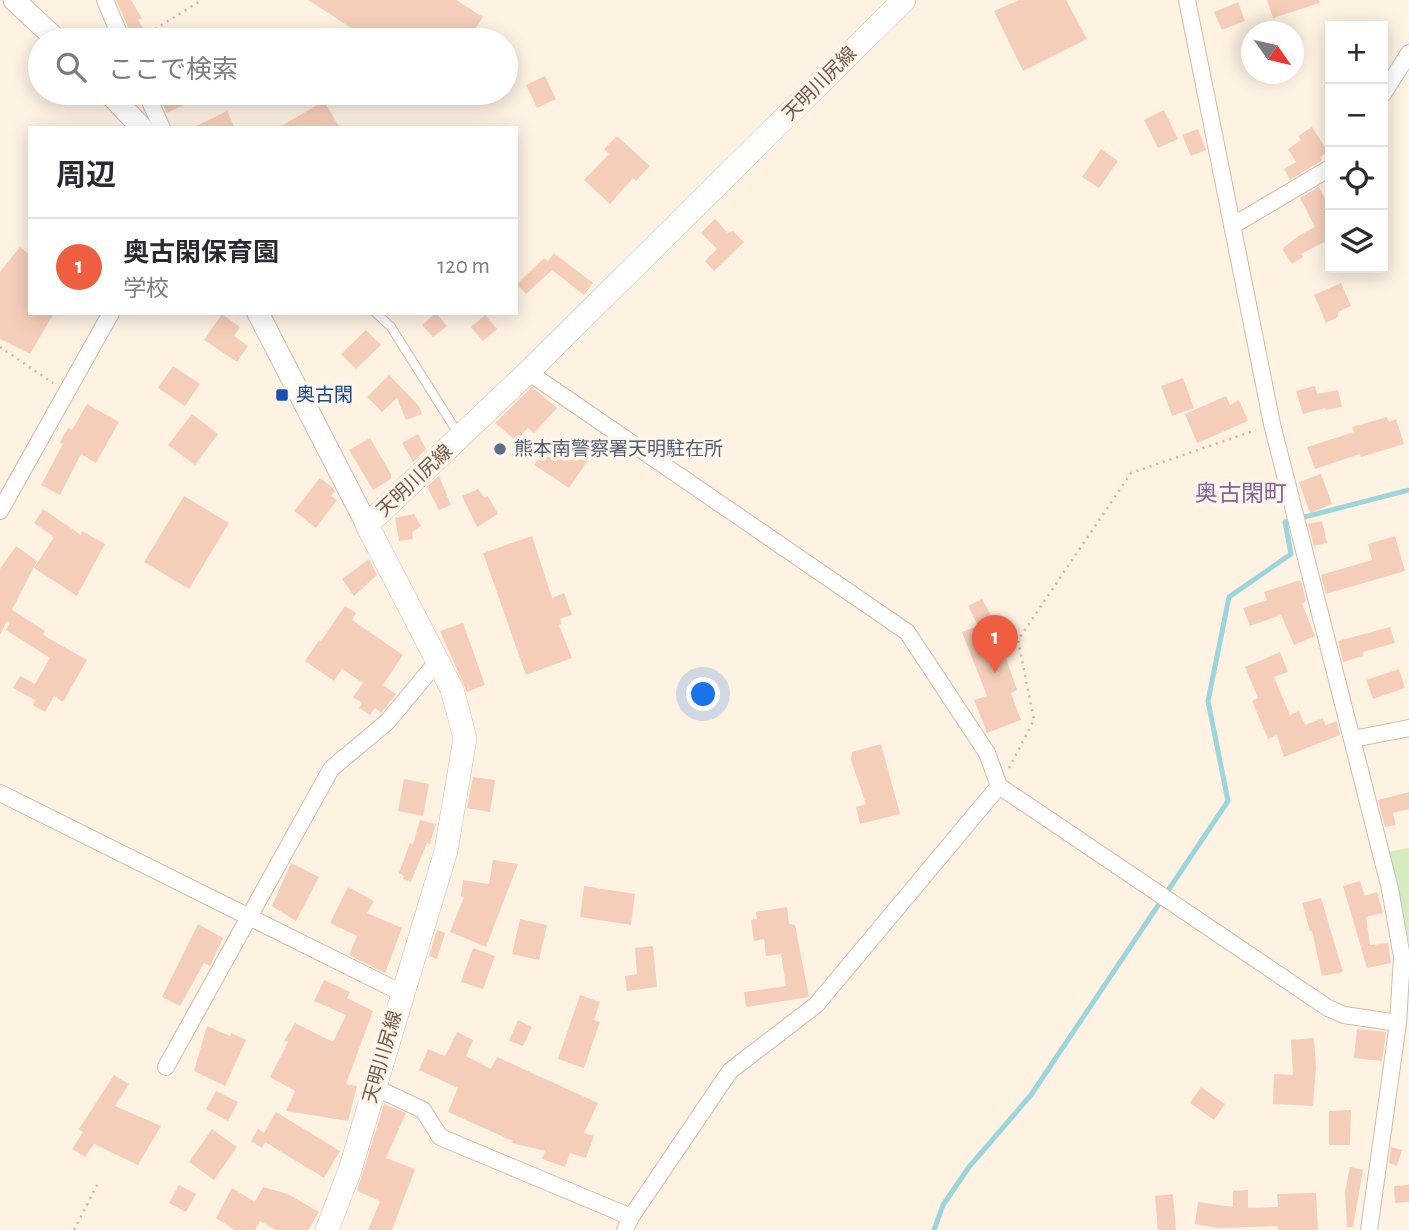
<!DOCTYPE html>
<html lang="ja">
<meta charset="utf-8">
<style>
:root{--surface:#fff;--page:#f7f7f7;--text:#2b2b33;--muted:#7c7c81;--line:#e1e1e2;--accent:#ef5e41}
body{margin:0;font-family:"Alegreya Sans","Noto Sans JP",sans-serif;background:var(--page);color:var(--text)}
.controls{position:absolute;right:21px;top:21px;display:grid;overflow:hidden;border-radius:0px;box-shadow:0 4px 18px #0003}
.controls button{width:63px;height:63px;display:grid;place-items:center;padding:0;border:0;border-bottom:2px solid var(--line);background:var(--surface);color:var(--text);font:35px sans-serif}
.compass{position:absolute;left:1241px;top:21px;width:63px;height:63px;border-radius:50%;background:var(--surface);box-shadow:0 4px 18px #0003;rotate:124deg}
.you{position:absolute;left:704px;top:695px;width:24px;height:24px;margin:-18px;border:5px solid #fff;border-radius:50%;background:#1a73e8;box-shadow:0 0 0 10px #1a73e833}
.badge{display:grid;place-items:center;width:46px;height:46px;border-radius:50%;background:var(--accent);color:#fff;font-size:23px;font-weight:700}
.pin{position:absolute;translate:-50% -58px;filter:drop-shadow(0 2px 4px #0008)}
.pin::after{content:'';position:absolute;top:37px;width:24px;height:21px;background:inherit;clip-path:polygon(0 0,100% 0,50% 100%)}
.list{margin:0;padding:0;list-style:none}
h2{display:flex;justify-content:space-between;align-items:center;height:91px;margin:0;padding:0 28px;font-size:30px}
h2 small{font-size:23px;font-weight:400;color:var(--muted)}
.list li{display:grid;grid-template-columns:46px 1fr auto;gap:21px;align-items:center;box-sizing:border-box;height:98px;padding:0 28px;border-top:2px solid var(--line)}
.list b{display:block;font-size:26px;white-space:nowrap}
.list p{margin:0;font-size:23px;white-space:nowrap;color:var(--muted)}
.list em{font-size:23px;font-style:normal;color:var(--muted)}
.icon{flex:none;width:38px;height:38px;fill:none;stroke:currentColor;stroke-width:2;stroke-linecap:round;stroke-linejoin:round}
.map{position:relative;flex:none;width:1409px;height:1230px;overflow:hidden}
.search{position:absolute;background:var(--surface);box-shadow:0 4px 18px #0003;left:28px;top:28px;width:490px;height:77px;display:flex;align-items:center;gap:18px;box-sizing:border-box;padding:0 24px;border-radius:38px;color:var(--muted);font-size:26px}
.panel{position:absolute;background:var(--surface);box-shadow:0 4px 18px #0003;left:28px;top:126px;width:490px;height:189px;border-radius:0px}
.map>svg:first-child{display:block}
.green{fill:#d5ecc1}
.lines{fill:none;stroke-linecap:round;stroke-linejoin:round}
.stream{stroke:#9cd5db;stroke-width:5}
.building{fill:#f5ceb9}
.service-casing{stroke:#d2bbab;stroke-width:10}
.minor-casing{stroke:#d2bbab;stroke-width:18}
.tertiary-casing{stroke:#d2bbab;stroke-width:23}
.secondary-casing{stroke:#d5baa9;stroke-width:24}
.path{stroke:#dab19c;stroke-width:2.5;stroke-dasharray:2 5;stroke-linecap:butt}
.service{stroke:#fff;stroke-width:8}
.minor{stroke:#fff;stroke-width:16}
.tertiary{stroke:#fff;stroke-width:21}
.secondary{stroke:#fff;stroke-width:23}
.transit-dot{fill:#1a4fb4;stroke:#fff6eb;stroke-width:2.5}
.service-dot{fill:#5c6f8a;stroke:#fff6eb;stroke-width:2.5}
.labels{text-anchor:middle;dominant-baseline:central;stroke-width:7;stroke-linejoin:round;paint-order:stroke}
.street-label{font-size:19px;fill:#775647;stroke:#fff6eb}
.transit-label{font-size:19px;fill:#164399;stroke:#fff6eb;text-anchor:start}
.service-label{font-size:19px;fill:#4e5e75;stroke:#fff6eb;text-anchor:start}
.quarter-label{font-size:23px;fill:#85639b;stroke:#fff6eb}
</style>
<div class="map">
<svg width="1409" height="1230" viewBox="0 0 1409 1230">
<rect width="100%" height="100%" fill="#fef2e3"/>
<path class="green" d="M1409 848V942L1387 852Z"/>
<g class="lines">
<path class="stream" d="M934 1230 943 1205 969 1167 1031 1095 1228 801 1208 701 1229 597 1291 554 1285 522 1409 490"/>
</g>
<path class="building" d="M116 0H131L142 18 138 20 144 29 132 36Z
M308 0H456L483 17 468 40H370Z
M1019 0H1066L1087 39 1023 71 994 11Z
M1267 0H1319L1320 3 1273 18Z
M1238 2 1245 21 1222 30 1214 12Z
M545 76 556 99 537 108 526 85Z
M157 93H209L167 113Z
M324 101 340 128H278Z
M1164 110 1178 139 1158 148 1144 120Z
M227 111 235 128H192Z
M1312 127 1328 152 1320 157 1322 160 1290 180 1284 169 1296 162 1288 149 1301 140 1298 136Z
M1198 129 1206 150 1191 156 1182 135Z
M617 136 650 166 636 181 633 178 610 204 584 180 609 154 604 149Z
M1101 149 1118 161 1099 188 1082 177Z
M1319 187 1330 208V233L1325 236 1328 240 1301 254 1303 257 1292 264 1282 249 1298 236 1315 227 1300 198Z
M715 219 728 233 733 231 744 242 714 271 705 261 717 249 701 233Z
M20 247 30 255V313H54L30 354 0 339V272Z
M554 253 593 283 584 295 552 270 526 294 517 284 544 258 548 261Z
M1341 283 1351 306 1338 312V317L1326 323 1314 295Z
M436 313 447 326 433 337 422 325Z
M222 314 240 327 234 336 248 346 237 362 204 340Z
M485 315 497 329 483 341 471 327Z
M366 330 381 345 356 369 341 354Z
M173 366 200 384 185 406 158 388Z
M389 375 419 406 422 414 406 420 397 398 382 412 367 397Z
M1183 378 1194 408 1172 416 1161 386Z
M1315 386 1317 394 1338 390 1342 407 1326 410 1325 408 1303 414 1296 391Z
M532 387 557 408 534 433 528 428 516 441 495 423Z
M1226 396 1230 405 1239 400 1248 421 1197 443 1185 414Z
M87 404 119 422 96 463 81 454 60 495 41 485 63 444 60 442 68 428 72 430Z
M192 414 218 434 195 465 168 445Z
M1387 417 1389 422 1396 419 1404 444 1361 457 1360 454 1315 469 1307 447 1354 432 1352 427Z
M418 434 426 449 413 462 402 443Z
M370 438 391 474V479L373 490 349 450Z
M564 438 578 447 575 451 588 460 569 488 534 465 552 439 560 445Z
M1321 474 1332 504 1310 513 1299 482Z
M439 476 451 505 439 510 427 487Z
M320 478 333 488 335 491 331 496 337 500 316 528 294 511Z
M478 489 484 497 488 496 498 514 477 527 462 496Z
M184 496 229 523 189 589 144 562Z
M43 509 81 535 82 531 105 544 77 596 34 568 54 537 34 523Z
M414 514 421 526 412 532 413 539 399 541 395 518Z
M1322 521 1327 543 1314 546 1308 524Z
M532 536 552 598 564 593 572 615 560 619 562 624 559 625 572 658 526 675 483 553Z
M1395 536 1405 571 1326 594 1321 575 1372 560 1368 544Z
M16 546 37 561 12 610 45 631 43 635 87 660 63 702 54 696 45 712 33 705 35 700 13 688 20 676 35 684 50 658 6 630 10 623 7 621 0 635V569Z
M369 559 377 575 354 596 342 579Z
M1297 581H1301L1306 601 1302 604 1315 636 1294 645 1281 615 1250 626 1243 608 1267 600 1264 592Z
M982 599 991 615 1017 690 1011 693 1021 720 987 733 974 700 987 696 962 632 978 626 968 606Z
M345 606 356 613 352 620 403 655 383 685 396 694 381 713 375 708 370 715 359 708 362 703 353 697 363 683 342 669 334 681 305 661 319 640 321 641Z
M463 623 485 685 467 692 440 631Z
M1390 627 1395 643 1363 652V656L1343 662 1338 641Z
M1280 652 1288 672 1274 677 1290 715 1299 711 1305 725 1323 718 1325 725 1337 721 1340 735 1284 757 1277 735 1268 739 1252 701 1258 698 1245 667Z
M1399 669 1405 688 1373 699 1366 680Z
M881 744 900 814 860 824 856 807 866 804 851 760 852 752Z
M473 777 495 780 490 812 467 808Z
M404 779 429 784 423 816 398 811Z
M1409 792V809L1393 813 1396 825 1385 827 1378 800Z
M420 820 436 824 430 844 427 843 411 882 403 879 404 876 399 873 410 843 413 844Z
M493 860 518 864 486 947 450 932 464 897 461 896 463 880 489 884Z
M291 863 319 877 296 921 272 906Z
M1360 881 1365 896 1377 892 1383 913 1366 917 1370 945 1388 943 1391 963 1367 968 1343 886Z
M584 886 635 894 631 925 580 917Z
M348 887 374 901 367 913 402 928 385 973 349 955 357 936 330 923Z
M1321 898 1343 972 1322 976 1312 931H1310L1302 903Z
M787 907 789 924 795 925 809 997 746 1007 744 992 786 986 781 954 766 956 764 939 754 941 751 920 757 919 756 912Z
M520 919 547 925 539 960 512 954Z
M198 924 223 938 210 966 204 963 180 1006 162 997Z
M437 930 445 933 437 959 429 956Z
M653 946 657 987 627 991 625 976 637 974 635 948Z
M473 948 495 956 483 989 461 982Z
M324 980 350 992 347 998 373 1011 346 1084 357 1086 348 1121 286 1111 295 1091 270 1077 288 1042 284 1041 295 1023 333 1042 346 1015 314 1001Z
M580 995 600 1002 594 1020 600 1022 584 1068 558 1059Z
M518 1020 532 1027 523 1046 509 1041Z
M207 1026 230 1036 231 1033 246 1040 225 1086 194 1071Z
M1357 1029 1386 1032 1382 1061 1354 1058Z
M457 1032 473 1040 466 1056 491 1069 497 1057 598 1103 584 1133 594 1136 586 1158 570 1153 565 1167 542 1159 545 1151 512 1143 513 1141 448 1112 458 1088 419 1070 428 1049 445 1056Z
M1314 1038 1316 1067 1313 1106 1273 1104 1274 1074 1293 1075 1291 1040Z
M114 1075 129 1084 115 1106 161 1126 138 1165 94 1144 85 1157 72 1149 83 1132 79 1129Z
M1201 1087 1225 1104 1214 1120 1190 1103Z
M216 1091 238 1102 228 1121 206 1109Z
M384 1104 406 1113 386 1158 415 1169 392 1230H368L380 1201 357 1191Z
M1351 1110 1350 1145H1329V1111Z
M276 1112 340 1151 324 1178 265 1142 262 1148 251 1141 258 1129 264 1133Z
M212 1129 237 1147 214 1180 189 1162Z
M1391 1147 1402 1150 1397 1166 1389 1163Z
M1350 1167 1363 1170 1353 1227H1347L1345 1192Z
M179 1185 196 1194 186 1212 169 1203Z
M1409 1185V1202L1395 1203 1394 1186Z
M263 1187 288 1194 319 1212 308 1230H276L260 1221 255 1230H235L216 1218 232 1188 255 1202Z
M1248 1190V1208L1278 1207 1277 1194 1316 1193 1318 1230H1278V1226L1218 1228 1195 1224 1198 1202 1233 1207V1191Z
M1173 1194 1176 1230H1158L1155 1196Z"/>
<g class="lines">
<defs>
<path id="service" d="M376 313 391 327 459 435"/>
<path id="minor" d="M105 0 122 40
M1187 0 1272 424 1390 889 1402 957 1398 1023 1369 1230
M146 93 162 128
M1383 94 1409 53
M1232 226 1330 168
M528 372 907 632 987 753 999 786 1328 1008 1344 1015 1398 1023
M0 511 111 313
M1353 739 1409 728
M0 793 402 993
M166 1067 331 769 387 722 438 661
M374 1087 423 1110 440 1137 631 1217
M625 1230 631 1217 730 1071 816 1005 999 786"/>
<path id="tertiary" d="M14 0 57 40
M109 93 142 128
M258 313 367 525"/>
<path id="secondary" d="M327 1230 350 1170 446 851 465 738 452 689 367 525 528 372 904 0"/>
</defs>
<use href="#service" class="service-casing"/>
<use href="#minor" class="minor-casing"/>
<use href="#tertiary" class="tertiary-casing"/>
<use href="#secondary" class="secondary-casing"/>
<path class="path" d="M137 40 202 0
M0 347 53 383
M1009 768 1034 720 1018 640 1131 473 1256 430
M74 1230 97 1185"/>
<use href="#service" class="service"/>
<use href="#minor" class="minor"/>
<use href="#tertiary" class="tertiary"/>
<use href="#secondary" class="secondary"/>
</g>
<rect class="transit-dot" x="275" y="388" width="14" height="14" rx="3.5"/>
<circle class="service-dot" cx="500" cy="449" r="7"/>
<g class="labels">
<g class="street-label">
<text transform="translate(820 84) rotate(-45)">天明川尻線</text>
<text transform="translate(415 481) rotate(-43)">天明川尻線</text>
<text transform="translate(383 1057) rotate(-74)">天明川尻線</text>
</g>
<g class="transit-label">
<text x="296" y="395">奥古閑</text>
</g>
<g class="service-label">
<text x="514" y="449">熊本南警察署天明駐在所</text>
</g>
<g class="quarter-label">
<text x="1241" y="494">奥古閑町</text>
</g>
</g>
</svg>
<div class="controls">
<button>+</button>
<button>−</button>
<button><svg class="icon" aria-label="locate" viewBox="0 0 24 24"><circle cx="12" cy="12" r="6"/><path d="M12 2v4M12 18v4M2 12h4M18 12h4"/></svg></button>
<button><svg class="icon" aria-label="layers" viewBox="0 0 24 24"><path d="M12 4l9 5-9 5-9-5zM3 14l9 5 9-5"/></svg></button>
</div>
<svg class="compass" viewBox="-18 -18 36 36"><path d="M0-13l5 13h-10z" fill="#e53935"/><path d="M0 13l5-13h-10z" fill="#7c7c81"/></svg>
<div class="you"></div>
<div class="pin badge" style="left:995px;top:673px">1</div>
<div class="search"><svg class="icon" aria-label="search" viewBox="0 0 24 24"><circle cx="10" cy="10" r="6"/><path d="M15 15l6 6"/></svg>ここで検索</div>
<section class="panel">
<h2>周辺<small></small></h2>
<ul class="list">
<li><span class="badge">1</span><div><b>奥古閑保育園</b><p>学校</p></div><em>120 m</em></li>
</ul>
</section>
</div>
